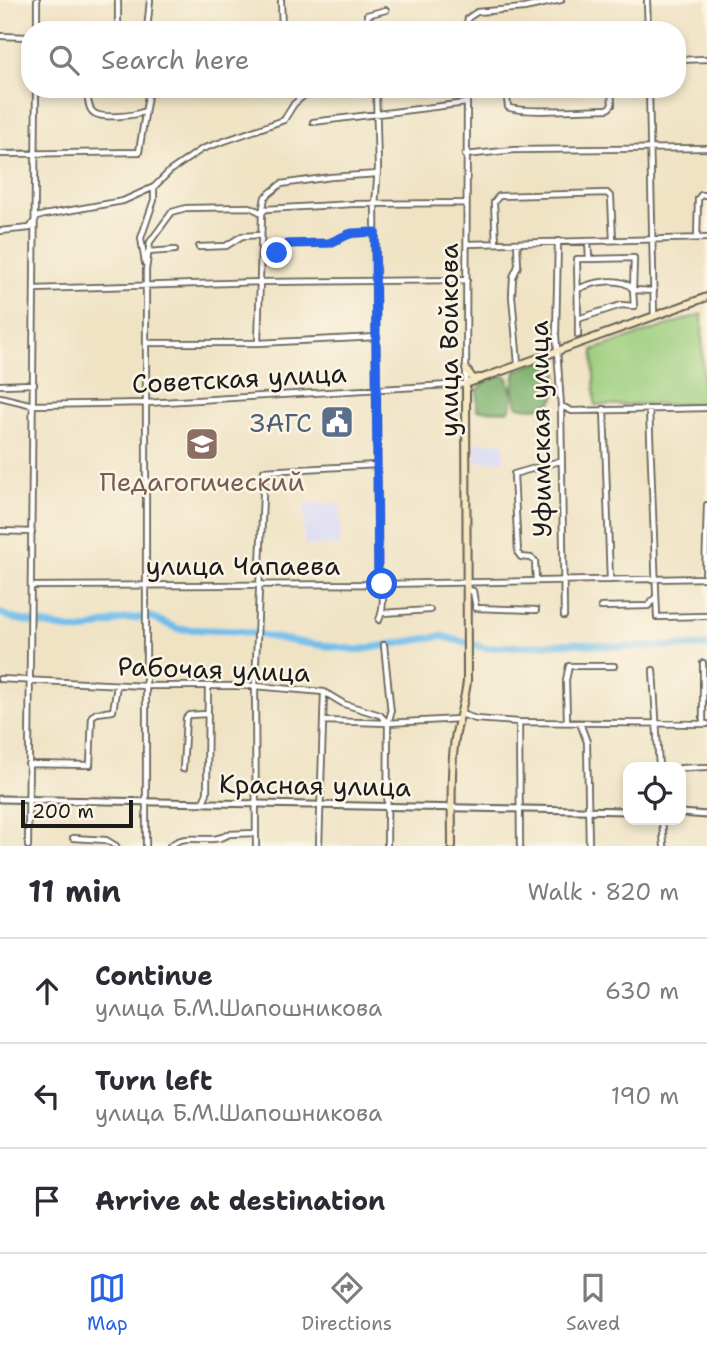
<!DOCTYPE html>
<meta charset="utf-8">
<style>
:root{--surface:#fff;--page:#f7f7f7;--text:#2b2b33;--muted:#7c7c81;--line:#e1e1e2;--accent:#2563eb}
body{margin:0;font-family:"Shantell Sans",sans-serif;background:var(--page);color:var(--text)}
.controls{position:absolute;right:21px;bottom:21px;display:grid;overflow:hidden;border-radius:14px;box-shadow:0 4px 10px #0003}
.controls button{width:63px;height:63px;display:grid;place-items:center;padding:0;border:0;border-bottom:2px solid var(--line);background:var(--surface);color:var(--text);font:35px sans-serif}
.scale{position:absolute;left:21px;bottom:18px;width:112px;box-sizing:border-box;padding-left:7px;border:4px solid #1c1c1c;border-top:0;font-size:19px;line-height:24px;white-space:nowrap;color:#1c1c1c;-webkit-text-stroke:5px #fcf5e5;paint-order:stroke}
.stop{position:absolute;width:21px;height:21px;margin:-16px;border:5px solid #2563eb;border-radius:50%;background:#fff}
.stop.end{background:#2563eb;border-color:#fff;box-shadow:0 2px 7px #0008}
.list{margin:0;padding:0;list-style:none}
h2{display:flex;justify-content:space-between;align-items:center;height:91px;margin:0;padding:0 28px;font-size:30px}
h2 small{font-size:23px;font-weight:400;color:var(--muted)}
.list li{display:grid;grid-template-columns:46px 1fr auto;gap:21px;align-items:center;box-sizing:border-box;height:105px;padding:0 28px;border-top:2px solid var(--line)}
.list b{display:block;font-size:26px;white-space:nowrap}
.list p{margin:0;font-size:23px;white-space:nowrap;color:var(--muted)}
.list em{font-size:23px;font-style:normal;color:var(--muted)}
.icon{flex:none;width:38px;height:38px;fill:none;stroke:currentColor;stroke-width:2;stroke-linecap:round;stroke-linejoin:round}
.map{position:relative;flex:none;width:707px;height:846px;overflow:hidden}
.search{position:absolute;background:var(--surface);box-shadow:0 4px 10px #0003;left:21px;right:21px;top:21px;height:77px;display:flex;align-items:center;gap:18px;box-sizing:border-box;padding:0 24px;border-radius:28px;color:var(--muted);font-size:26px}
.sheet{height:406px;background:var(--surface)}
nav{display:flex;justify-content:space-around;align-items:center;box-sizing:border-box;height:98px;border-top:2px solid var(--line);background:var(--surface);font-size:19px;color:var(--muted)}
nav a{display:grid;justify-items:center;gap:4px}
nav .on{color:var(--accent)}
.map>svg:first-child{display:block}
.built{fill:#d6d8f8}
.green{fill:#9cce7e;stroke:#5c754d;stroke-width:2}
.forest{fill:#7db16d;stroke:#4c6644;stroke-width:2}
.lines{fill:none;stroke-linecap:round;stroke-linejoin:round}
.river{stroke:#71bdeb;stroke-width:7}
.minor-casing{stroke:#666257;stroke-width:8}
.tertiary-casing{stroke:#666257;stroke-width:9}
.secondary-casing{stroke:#666257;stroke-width:10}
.minor{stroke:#fff;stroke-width:4.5}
.tertiary{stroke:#fff;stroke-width:5}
.secondary{stroke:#f7e8c3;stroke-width:6}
.route{stroke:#2563eb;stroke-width:9}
.labels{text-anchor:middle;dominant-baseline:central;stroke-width:5;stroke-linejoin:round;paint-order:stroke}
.street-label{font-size:26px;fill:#1c1c1c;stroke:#fcf5e5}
.service-label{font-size:26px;fill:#4e5e75;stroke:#fcf5e5;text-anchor:end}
.education-label{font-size:26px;fill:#785e54;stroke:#fcf5e5}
</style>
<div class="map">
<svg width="707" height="846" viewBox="0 0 707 846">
<rect width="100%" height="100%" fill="#fcf5e5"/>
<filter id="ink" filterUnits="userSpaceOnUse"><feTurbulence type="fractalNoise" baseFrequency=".0143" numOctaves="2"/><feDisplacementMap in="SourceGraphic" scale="14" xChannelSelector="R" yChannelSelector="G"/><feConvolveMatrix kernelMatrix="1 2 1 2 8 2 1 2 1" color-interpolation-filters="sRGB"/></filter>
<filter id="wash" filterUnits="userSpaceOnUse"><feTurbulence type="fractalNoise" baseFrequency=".00686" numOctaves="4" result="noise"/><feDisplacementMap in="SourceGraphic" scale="28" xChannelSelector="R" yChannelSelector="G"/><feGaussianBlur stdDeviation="1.57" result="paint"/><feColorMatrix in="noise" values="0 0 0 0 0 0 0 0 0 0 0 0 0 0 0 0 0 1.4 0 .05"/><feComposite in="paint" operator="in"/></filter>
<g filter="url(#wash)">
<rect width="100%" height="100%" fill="#efe3c4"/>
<path class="built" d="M475 442H504V461H476Z
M304 503H340V546L304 545Z"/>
<path class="green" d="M702 314 703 404 595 405 593 350Z"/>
<path class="forest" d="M550 357H553C565 391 557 415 517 406L513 387 516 371Z
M503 375 508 378C511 390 516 401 508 411L477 410V390L486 382Z"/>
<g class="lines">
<path class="river" d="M0 613 15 619 80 631 124 619 151 617 178 629 239 631 304 643 358 650 441 636 485 648 576 643 620 647 707 646"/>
</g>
</g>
<g filter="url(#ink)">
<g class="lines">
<defs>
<path id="minor" d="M37 0V30
M118 0V30
M281 0 282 30
M647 0 648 30
M147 30 150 0
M370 30 367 15 386 10
M466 30 468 18 477 12 524 8 561 0
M0 36 30 37
M677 60 707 59
M376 89 378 168 375 205 378 580 382 584C383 596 384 609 379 620
M506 89 508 107C521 114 589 109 608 109L612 105 611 89
M649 89 654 316
M88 100C89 104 89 108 92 111 98 120 136 116 145 111
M313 122 466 103
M0 154 139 152 149 89
M465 155 514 150 707 148
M0 231 30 228 37 217 44 215 123 201 154 187
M697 238 698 199 701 195H707
M558 241 556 335 561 406 564 616
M588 241 589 259H577L578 319 621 305 634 306 633 290 654 291
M496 243 494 202 499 196 607 193 611 197 613 240
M517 243 518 266 513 277 512 296 518 364
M467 244 707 238
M199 247 226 246 242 236 261 235
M148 252 175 250
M262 256 281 253 287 244 331 243 348 234 375 232
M590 259 634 258 633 290
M145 263 141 238 154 200V187L170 171 202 149 284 120 294 104 311 89
M34 289 261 282 467 280
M578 289C593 282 621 276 633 289
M578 335V319
M147 343H258L377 337
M258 343 262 213 265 197 281 184 331 177 378 174
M0 385 34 384
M0 397 33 405 147 403 466 384 467 89
M561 406 572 411 707 408
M604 409 610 580
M649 409 657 617 707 616
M0 531 32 532
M705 578 707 505
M536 581 535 561 531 558 521 557 518 553 514 474 560 461
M32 586 382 584 707 578
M468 590 473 591 476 608 536 610
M601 607 648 606 655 598
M382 613 430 610
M384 645 391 713 388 723 387 846
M703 663V724
M653 670 659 767
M0 679 146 686H255L324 692 344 704 380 715 388 723 459 719
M461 714 476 719 519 722 707 724
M324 721 388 723
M519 722 520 846
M567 722 566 680 569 666H614
M580 723 587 742 589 846
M28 764 90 765 92 716 97 713 113 711 117 685
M681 768 707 767
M183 769 186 718 189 715 207 714
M203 802 207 793 208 686
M662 820 664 846
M73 838 106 840 116 846
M28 846 36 89
M146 846V270L150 242 172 212 186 208 250 207 262 213 266 209 353 204 466 203
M170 846C186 831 210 846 229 834L256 833
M256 846 255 686 264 471 377 465
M319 846 324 692"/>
<path id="tertiary" d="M0 799 628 811
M681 813 707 815"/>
<path id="secondary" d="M466 369 473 379 480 378
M452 846C452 813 450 779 454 746 456 724 465 703 467 681L466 384 707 297"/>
</defs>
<use href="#minor" class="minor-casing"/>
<use href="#tertiary" class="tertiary-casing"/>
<use href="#secondary" class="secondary-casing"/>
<use href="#minor" class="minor"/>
<use href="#tertiary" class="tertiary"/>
<use href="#secondary" class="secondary"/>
</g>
</g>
<g class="lines" filter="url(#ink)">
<path class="route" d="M277 253H281L287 244 329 243 352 233 375 232 378 580 382 584"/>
</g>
<defs>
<symbol id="civic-square" viewBox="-11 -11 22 22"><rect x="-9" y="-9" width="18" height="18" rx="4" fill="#5c6f8a" stroke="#fcf5e5"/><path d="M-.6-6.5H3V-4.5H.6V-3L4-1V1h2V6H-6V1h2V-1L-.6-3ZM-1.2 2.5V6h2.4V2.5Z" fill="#fff"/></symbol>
<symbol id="university-square" viewBox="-11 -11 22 22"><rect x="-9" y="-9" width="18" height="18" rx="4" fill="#8d6e63" stroke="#fcf5e5"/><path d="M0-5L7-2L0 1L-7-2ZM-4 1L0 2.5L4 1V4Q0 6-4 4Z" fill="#fff"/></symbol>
</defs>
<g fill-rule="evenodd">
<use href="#civic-square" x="318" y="403" width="38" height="38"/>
<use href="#university-square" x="183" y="425" width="38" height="38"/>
</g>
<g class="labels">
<g class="street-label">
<text transform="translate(448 340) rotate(-90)">улица Войкова</text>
<text transform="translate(239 378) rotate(-3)">Советская улица</text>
<text transform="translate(540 429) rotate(-91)">Уфимская улица</text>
<text x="243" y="565">улица Чапаева</text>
<text transform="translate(214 669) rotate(2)">Рабочая улица</text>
<text transform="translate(315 785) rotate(1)">Красная улица</text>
</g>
<g class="service-label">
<text x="312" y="422">ЗАГС</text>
</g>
<g class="education-label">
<text x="202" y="481">Педагогический</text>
</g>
</g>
</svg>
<div class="controls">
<button><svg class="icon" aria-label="locate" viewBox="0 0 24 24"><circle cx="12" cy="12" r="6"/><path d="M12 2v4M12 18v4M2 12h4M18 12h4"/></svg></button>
</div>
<div class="scale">200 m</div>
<div class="stop" style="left:382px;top:584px"></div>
<div class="stop end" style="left:277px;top:253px"></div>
<div class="search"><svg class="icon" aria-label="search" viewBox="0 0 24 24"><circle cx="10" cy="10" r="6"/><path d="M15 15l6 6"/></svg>Search here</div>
</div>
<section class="sheet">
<h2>11 min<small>Walk · 820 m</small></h2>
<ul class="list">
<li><svg class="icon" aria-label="ahead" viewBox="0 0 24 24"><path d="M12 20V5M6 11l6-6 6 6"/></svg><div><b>Continue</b><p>улица Б.М.Шапошникова</p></div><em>630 m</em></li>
<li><svg class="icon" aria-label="left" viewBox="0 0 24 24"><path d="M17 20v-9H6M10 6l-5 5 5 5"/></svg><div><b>Turn left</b><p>улица Б.М.Шапошникова</p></div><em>190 m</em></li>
<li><svg class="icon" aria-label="arrive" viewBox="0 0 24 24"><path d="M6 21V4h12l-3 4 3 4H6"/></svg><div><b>Arrive at destination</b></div></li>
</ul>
</section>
<nav>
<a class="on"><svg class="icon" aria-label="map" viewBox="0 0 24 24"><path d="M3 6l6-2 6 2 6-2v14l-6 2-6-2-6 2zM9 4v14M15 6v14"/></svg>Map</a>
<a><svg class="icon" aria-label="directions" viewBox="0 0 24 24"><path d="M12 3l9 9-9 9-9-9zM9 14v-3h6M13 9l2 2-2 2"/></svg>Directions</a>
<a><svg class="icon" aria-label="saved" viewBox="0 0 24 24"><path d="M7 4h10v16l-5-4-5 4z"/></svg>Saved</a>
</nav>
